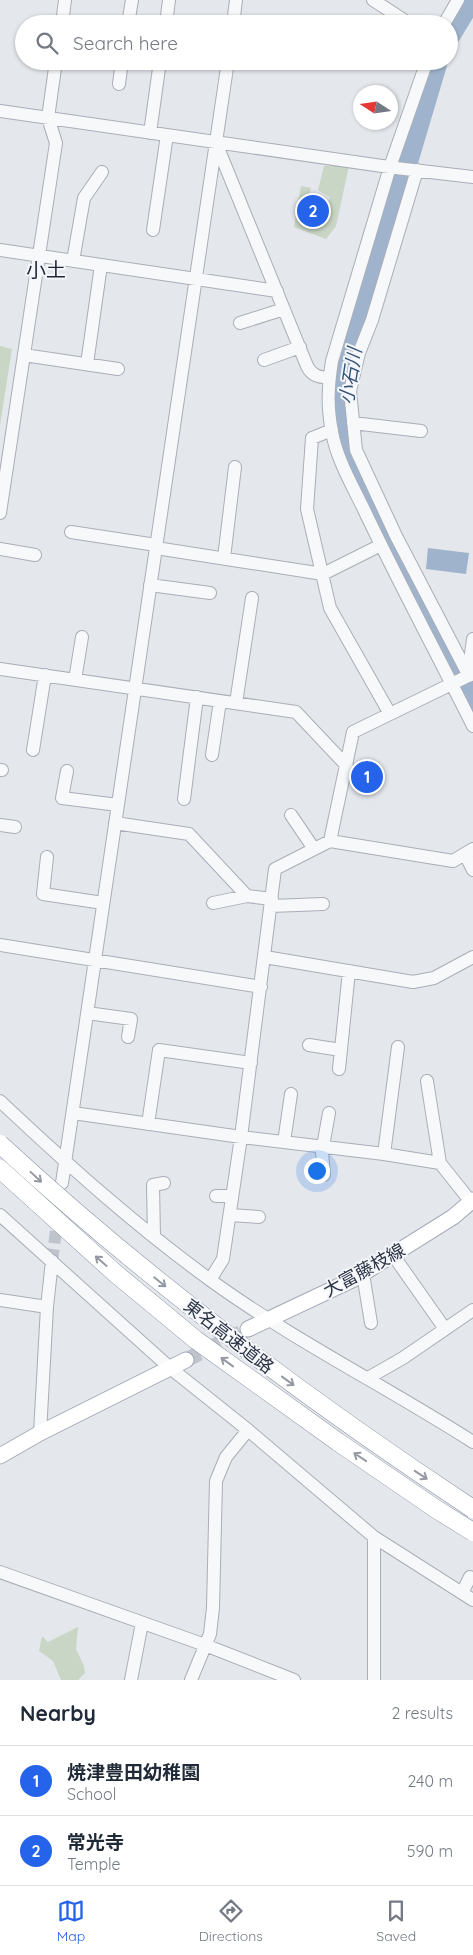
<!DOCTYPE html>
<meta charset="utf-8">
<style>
:root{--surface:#fff;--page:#f6f6f7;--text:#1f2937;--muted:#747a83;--line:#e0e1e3;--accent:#2563eb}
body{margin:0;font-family:Quicksand,"Noto Sans JP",sans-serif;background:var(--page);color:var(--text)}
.compass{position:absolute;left:353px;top:85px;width:45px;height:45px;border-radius:50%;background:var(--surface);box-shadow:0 1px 4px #0004;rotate:282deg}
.you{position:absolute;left:316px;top:1170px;width:18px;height:18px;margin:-12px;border:4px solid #fff;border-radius:50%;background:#1a73e8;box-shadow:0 0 0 8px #1a73e833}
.badge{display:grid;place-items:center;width:32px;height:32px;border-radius:50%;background:var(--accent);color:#fff;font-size:16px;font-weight:700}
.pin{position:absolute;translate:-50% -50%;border:2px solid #fff;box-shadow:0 1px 5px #0006}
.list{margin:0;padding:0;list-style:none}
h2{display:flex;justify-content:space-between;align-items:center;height:65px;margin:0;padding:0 20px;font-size:21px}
h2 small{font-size:16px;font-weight:400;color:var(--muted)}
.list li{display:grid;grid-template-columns:32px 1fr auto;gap:15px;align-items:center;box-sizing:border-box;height:70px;padding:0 20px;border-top:1px solid var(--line)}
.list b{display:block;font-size:19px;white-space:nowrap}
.list p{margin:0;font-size:16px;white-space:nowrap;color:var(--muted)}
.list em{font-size:16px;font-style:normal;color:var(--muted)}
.icon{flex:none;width:28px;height:28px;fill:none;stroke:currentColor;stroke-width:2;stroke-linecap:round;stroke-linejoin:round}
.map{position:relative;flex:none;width:473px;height:1680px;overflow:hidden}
.search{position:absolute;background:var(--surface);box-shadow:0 1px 4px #0004;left:15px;right:15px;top:15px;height:55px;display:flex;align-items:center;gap:12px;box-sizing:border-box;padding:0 18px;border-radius:28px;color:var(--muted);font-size:19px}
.sheet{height:205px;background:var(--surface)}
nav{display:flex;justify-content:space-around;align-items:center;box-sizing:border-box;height:70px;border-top:1px solid var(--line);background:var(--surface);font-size:14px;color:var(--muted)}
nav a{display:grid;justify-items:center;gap:2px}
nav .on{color:var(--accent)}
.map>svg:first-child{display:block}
.green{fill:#c9d6c5}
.water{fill:#9fb4cc}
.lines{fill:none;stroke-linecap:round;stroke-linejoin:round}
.river{stroke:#9fb4cc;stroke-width:20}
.minor-tunnel{stroke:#bfc3cb;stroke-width:12;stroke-dasharray:12 6;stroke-linecap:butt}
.major-tunnel{stroke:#bfc3cb;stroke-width:15;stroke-dasharray:15 8;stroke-linecap:butt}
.minor-casing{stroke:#a9aeb7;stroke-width:14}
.major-casing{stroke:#a3abb8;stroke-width:17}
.minor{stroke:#f7f8fa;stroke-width:12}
.major{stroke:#fff;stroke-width:15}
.highway-bridge-casing{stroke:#8b94a3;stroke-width:19;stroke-linecap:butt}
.highway-bridge{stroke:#fff;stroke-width:18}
.oneway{stroke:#959aa2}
.labels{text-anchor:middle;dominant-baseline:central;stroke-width:4;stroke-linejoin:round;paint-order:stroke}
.street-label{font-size:18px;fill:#2b3445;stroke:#f4f6f9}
.water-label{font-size:19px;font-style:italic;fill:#34527a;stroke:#f4f6f9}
.quarter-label{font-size:20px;fill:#1d2536;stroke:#f4f6f9}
</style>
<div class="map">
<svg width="473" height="1680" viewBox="0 0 473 1680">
<rect width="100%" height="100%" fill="#e4e7ec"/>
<path class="green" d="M324 166H349L336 226 326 239 294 227 301 186 311 188 301 216 318 224 330 197 318 190Z
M0 346 12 349 0 425Z
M78 1627 76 1649 84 1666 85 1673 78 1680H61L53 1661 39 1651 42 1636 48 1642Z"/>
<path class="water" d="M428 548 469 553 466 574 426 569Z"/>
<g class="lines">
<path class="river" d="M449 38 472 0
M438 61 348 364 342 395 345 430 352 460 473 704"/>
<path class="minor-tunnel" d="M52 1261 61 1192"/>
<path class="major-tunnel" d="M186 1360 248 1329"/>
<defs>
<path id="minor" d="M373 0 410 24
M62 24 65 0
M128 24 132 0
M166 24 169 0
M233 24 236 0
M444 24 458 0
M427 61 390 167 332 361C328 387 327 406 332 432 337 461 355 490 367 516 401 587 438 656 473 726
M119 84 122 61
M0 111 396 168 473 177
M150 133 160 61
M216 143 307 366C312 376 319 377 329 378
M417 170 372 320 359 353 350 391 356 450 396 536 469 676
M153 230 167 135
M0 250 277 291
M73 261 84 198 102 172
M240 323 284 309
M24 355 118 369
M264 360 300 347
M87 364 101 265
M353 423 421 431
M332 430 312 438 307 509 330 608 390 714
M0 513 56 143 48 118 56 61
M71 532 156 545
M156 548 323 574 381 545
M0 549 35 555
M224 558 235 467
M150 585 210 593
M0 669 296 712 347 766
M75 680 82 637
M236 703 252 598
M33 750 45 675
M212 755 220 701
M0 770H2
M67 771 62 798 118 805
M184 799 197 697
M291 815 314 849
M115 823 189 834 247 896
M0 825 15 827
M330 841 453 861 473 849
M465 854 473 870
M47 857 43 894 103 903
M213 903 247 896 272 899
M271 906 323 904
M0 945 261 987
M265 957 413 982 434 978 473 957
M87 1013 131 1019 128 1037
M309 1045 341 1050
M339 1069 349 971
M427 1081 440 1163
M0 1101C68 1165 137 1227 213 1282 295 1341 387 1387 473 1442
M73 1113 241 1137 384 1154 440 1163 471 1202
M148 1124 159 1050 251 1063
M284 1142 291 1094
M384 1154 398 1047
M324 1175 322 1152 329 1113
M62 1183 228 61
M216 1196H232
M0 1215 169 1367 248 1430 374 1537 473 1600
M230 1215 259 1217
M154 1237 153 1185 164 1183
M393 1255 445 1329
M363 1274 371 1323
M210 1280 223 1259 241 1137 275 869 330 841 353 732 468 676 473 639
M0 1300 47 1307
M368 1378 403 1358 473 1310
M40 1433 47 1307 52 1261
M374 1537V1680
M0 1572 205 1645 294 1680
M462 1593 470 1577
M131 1680 142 1623
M191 1680 210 1634 213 1608 216 1481 226 1457 248 1430"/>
<path id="major" d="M248 1329 354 1279 453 1217 473 1200
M0 1456 40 1433 186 1360"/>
</defs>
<use href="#minor" class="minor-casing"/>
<use href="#major" class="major-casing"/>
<use href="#minor" class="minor"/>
<use href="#major" class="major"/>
<defs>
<path id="highway-bridge" d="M0 1144C147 1280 306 1399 473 1509
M0 1169 115 1273 196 1340 338 1442 436 1509 473 1532"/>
</defs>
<use href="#highway-bridge" class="highway-bridge-casing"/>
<use href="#highway-bridge" class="highway-bridge"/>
</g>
<defs><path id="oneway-shaft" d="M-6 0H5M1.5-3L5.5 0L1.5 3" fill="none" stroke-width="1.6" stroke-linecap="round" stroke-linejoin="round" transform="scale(1.25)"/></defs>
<g class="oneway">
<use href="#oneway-shaft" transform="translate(36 1177) rotate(43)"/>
<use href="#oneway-shaft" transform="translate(101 1261) rotate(-139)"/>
<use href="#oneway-shaft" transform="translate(160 1282) rotate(39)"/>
<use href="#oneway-shaft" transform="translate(227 1362) rotate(-144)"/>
<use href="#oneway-shaft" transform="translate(288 1381) rotate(36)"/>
<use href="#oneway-shaft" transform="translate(360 1457) rotate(-146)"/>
<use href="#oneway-shaft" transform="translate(421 1475) rotate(33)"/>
</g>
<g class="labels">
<g class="street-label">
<text transform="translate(364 1270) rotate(-29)">大富藤枝線</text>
<text transform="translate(229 1336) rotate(38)">東名高速道路</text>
</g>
<g class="water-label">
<text transform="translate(350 376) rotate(-81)">小石川</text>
</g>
<g class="quarter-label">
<text x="46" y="269">小土</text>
</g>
</g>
</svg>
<svg class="compass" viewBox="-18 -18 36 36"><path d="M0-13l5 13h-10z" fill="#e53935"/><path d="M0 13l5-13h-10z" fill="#747a83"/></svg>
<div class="you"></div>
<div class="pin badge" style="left:367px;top:777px">1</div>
<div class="pin badge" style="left:313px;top:211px">2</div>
<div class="search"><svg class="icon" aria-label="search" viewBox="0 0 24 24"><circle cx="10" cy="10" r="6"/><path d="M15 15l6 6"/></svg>Search here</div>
</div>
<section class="sheet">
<h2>Nearby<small>2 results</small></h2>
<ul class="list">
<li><span class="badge">1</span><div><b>焼津豊田幼稚園</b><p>School</p></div><em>240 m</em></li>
<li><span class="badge">2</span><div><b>常光寺</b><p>Temple</p></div><em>590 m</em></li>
</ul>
</section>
<nav>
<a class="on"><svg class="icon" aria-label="map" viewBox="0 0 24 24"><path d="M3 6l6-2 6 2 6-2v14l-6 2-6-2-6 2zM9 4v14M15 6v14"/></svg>Map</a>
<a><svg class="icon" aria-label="directions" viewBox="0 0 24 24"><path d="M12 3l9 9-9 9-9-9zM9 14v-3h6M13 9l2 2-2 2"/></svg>Directions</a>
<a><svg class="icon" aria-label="saved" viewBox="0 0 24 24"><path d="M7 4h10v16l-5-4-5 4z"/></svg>Saved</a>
</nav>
